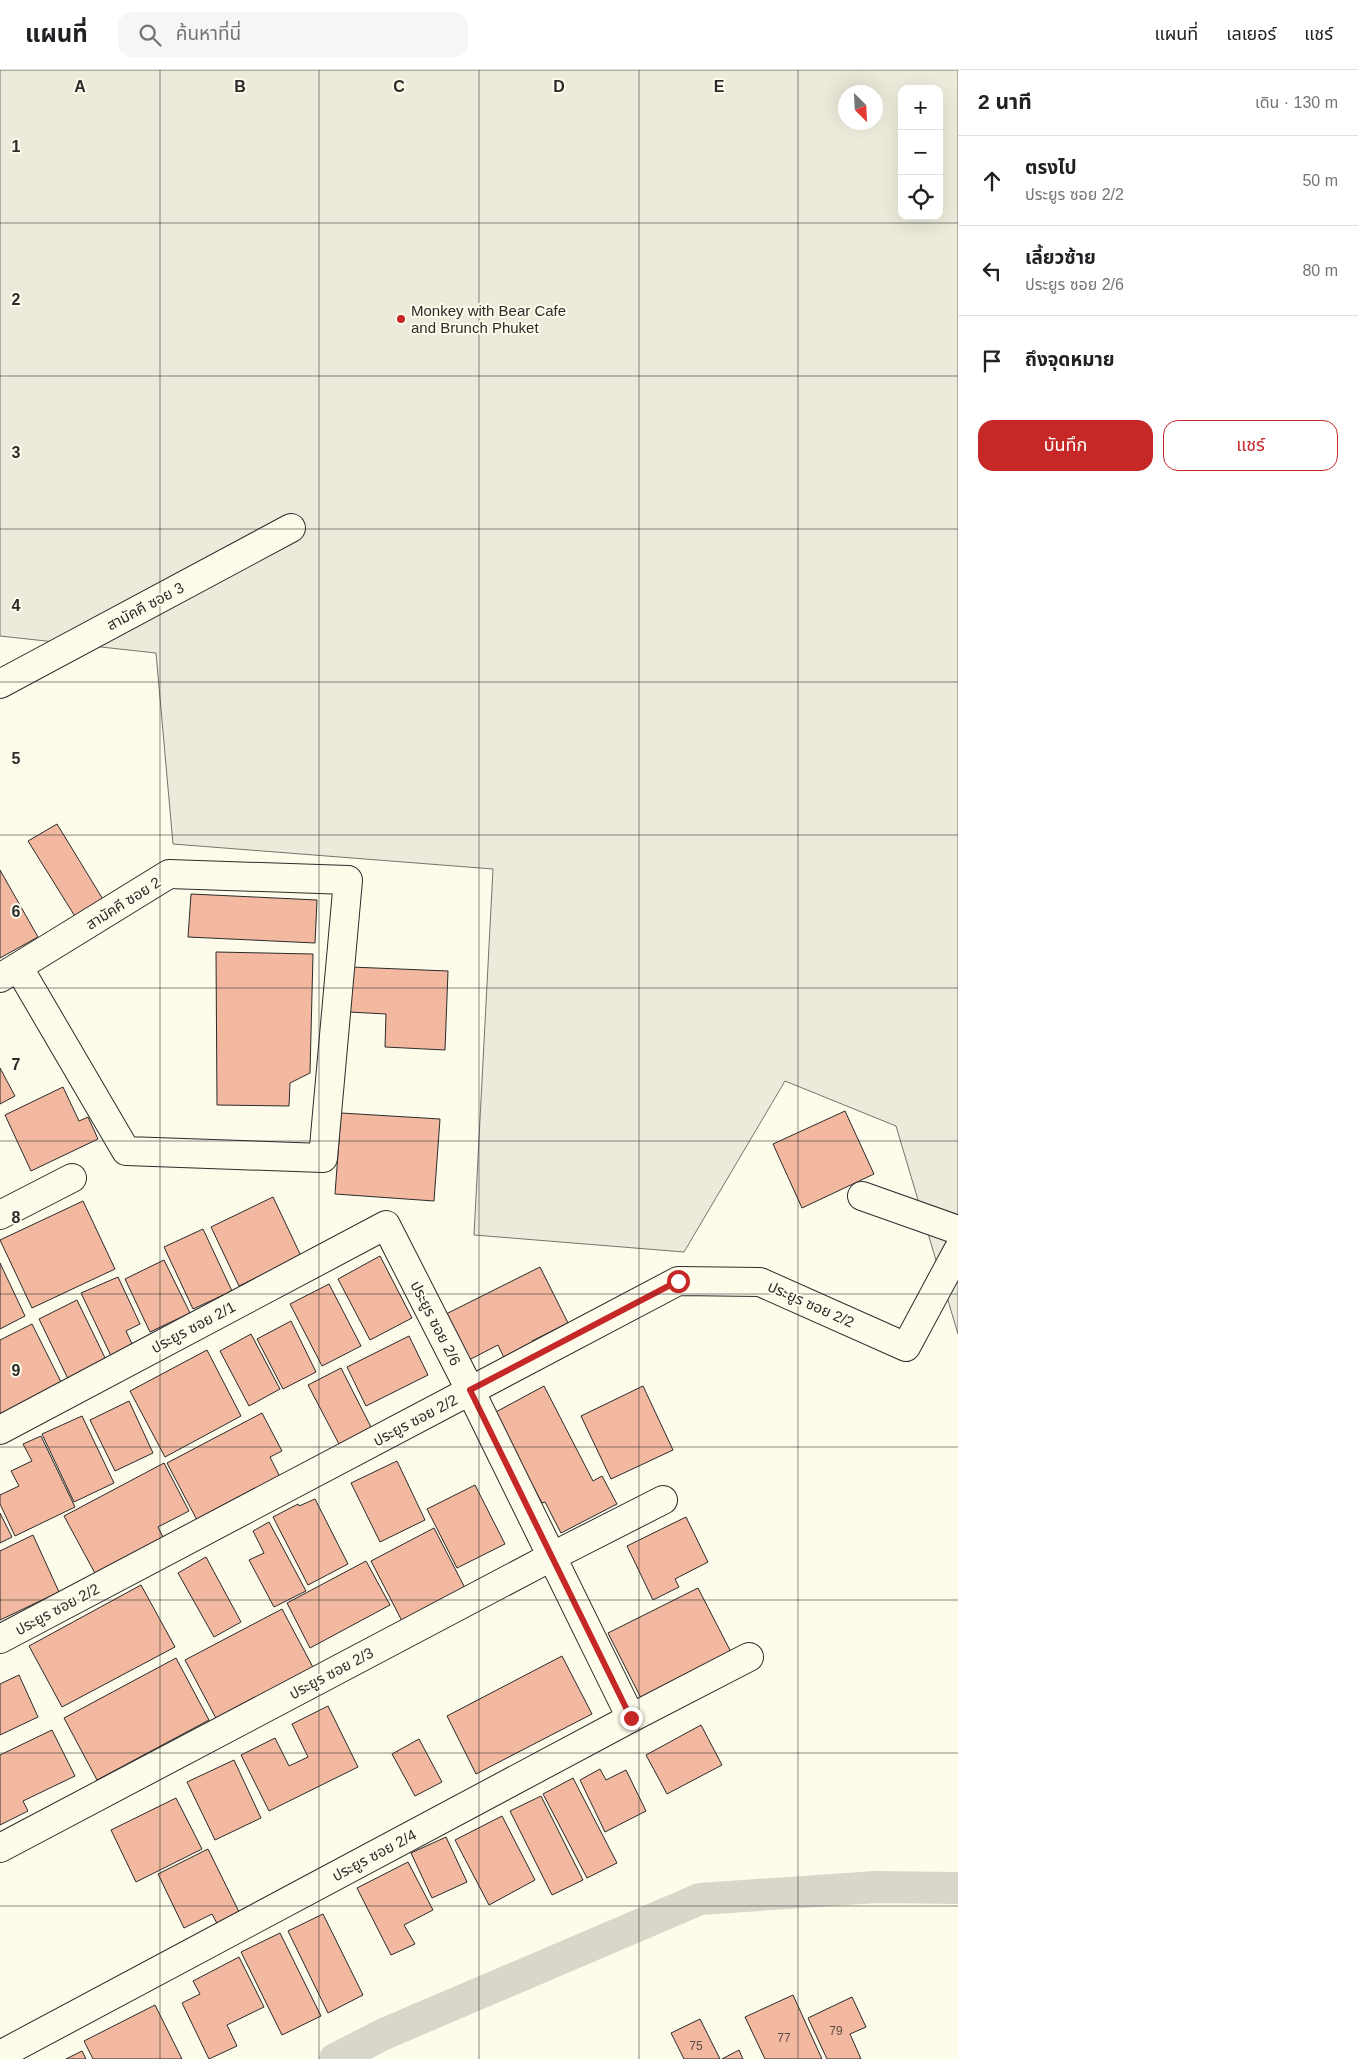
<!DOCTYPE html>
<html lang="th">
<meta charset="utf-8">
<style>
:root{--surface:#fff;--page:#f6f6f6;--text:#202124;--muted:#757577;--line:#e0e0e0;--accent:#c62828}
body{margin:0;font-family:Arial,"Noto Sans Thai",sans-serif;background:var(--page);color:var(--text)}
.controls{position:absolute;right:15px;top:15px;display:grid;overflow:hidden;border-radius:10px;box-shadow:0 5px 20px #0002}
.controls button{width:45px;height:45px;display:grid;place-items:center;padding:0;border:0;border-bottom:1px solid var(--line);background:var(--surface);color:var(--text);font:25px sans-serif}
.compass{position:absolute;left:838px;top:15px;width:45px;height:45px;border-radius:50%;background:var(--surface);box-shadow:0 5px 20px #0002;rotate:156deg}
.stop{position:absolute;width:15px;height:15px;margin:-11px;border:4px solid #c62828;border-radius:50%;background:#fff}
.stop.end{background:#c62828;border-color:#fff;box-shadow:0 1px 5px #0008}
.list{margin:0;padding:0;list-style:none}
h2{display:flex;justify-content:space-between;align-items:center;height:65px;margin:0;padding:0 20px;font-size:21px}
h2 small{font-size:16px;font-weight:400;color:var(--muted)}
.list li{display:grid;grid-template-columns:32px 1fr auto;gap:15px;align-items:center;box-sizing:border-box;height:90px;padding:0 20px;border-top:1px solid var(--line)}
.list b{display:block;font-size:19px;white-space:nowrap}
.list p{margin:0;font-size:16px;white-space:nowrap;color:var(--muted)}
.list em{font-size:16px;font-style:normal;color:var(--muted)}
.actions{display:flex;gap:10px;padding:15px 20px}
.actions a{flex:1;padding:11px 0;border:1px solid var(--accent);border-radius:15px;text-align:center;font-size:18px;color:var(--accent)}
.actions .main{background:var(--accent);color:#fff}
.icon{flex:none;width:28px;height:28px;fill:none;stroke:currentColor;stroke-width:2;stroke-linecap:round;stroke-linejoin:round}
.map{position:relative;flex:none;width:958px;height:1989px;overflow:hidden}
header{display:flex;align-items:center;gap:30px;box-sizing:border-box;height:70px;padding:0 25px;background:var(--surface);border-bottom:1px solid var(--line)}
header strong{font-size:24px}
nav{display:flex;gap:28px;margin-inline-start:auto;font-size:18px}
.search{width:350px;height:45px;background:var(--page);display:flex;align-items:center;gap:12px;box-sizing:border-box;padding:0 18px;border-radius:15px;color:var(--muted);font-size:19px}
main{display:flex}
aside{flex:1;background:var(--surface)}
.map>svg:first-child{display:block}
.green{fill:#ecebdb;stroke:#74746e;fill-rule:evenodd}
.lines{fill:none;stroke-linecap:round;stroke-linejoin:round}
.canal{stroke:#d8d7c9;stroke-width:32}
.building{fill:#f2b8a0;stroke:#2b2b2b}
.street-casing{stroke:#2b2b2b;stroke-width:30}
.street{stroke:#fdfbea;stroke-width:28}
.route{stroke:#c62828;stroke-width:6}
.grid{fill:none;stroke:#2b2b2b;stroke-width:1;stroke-opacity:0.55}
.poi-dot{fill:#c62828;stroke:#fdfbea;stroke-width:2}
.labels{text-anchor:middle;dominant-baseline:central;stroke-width:4;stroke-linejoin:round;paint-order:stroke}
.number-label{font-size:12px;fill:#5d4e48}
.poi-label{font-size:15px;fill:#2b2b2b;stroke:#fdfbea;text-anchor:start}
.street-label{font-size:15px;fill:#2b2b2b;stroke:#fdfbea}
.grid-label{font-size:16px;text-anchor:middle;font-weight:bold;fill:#2b2b2b;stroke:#fdfbea;stroke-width:4;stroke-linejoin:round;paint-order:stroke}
</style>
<header>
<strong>แผนที่</strong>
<div class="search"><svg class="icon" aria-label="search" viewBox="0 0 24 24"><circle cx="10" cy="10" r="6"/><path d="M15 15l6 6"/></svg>ค้นหาที่นี่</div>
<nav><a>แผนที่</a><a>เลเยอร์</a><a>แชร์</a></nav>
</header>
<main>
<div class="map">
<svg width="958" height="1989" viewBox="0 0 958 1989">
<rect width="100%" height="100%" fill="#fdfbea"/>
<path class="green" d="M0 0H958V1264L896 1056 785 1011 684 1182 474 1165 493 799 173 774 156 583 0 566ZM902 19H939V146H902ZM846 22H876V52H846Z"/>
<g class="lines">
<path class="canal" d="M335 1989 384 1964 700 1829 876 1817 958 1818"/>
</g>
<path class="building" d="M57 754 104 831 76 848 28 771Z
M0 800 38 867 0 888Z
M191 824 317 830 315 873 188 867Z
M216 882 313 884 310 1003 290 1013 289 1036 217 1035Z
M351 897 448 901 445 980 385 977 386 944 349 942Z
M0 998 15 1026 0 1034Z
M63 1017 79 1051 88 1047 98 1069 31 1101 5 1045Z
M845 1041 874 1104 802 1138 773 1074Z
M341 1043 440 1049 434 1131 335 1124Z
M273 1127 301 1186 239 1216 211 1157Z
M83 1131 115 1199 32 1238 0 1170Z
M203 1159 232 1221 193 1239 164 1177Z
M380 1186 412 1248 370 1270 338 1209Z
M164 1190 190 1243 150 1262 125 1209Z
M0 1193 25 1246 0 1259Z
M540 1197 568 1253 532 1271 536 1280 507 1294 498 1275 465 1292 442 1246Z
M118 1207 140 1254 126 1261 134 1278 112 1288 81 1223Z
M329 1214 361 1276 322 1296 290 1234Z
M77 1230 108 1294 70 1313 39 1249Z
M291 1251 316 1302 283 1319 257 1269Z
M32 1254 63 1316 0 1347V1270Z
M251 1264 280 1319 249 1336 220 1281Z
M409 1266 428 1305 366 1336 347 1297Z
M207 1280 241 1346 165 1387 130 1321Z
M341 1298 372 1359 340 1376 308 1315Z
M544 1316 593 1411 602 1406 617 1434 561 1463 545 1432 542 1433 494 1343Z
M643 1316 673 1380 611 1409 581 1346Z
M129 1331 153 1383 115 1401 90 1350Z
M262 1343 282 1381 270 1387 281 1409 198 1452 167 1393Z
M82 1346 114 1413 74 1432 42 1364Z
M41 1366 75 1437 15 1466 0 1434V1425L19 1416 11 1401 32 1391 23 1374Z
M397 1391 425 1450 380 1472 351 1413Z
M164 1393 189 1441 158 1457 165 1471 97 1507 64 1446Z
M475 1415 505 1474 457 1498 427 1439Z
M315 1429 348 1494 308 1515 273 1447 298 1434 299 1436Z
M0 1443 12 1467 0 1473Z
M686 1447 708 1492 675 1509 679 1517 653 1530 627 1476Z
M269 1452 306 1521 274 1537 249 1490 264 1483 253 1461Z
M434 1458 466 1520 403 1553 371 1491Z
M33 1465 59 1522 0 1550V1481Z
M206 1487 241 1552 214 1567 178 1503Z
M366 1491 390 1535 310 1578 287 1533Z
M141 1515 175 1577 62 1637 29 1576Z
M698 1518 733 1586 643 1632 608 1563Z
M282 1539 315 1601 218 1652 185 1590Z
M562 1586 592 1644 476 1704 447 1646Z
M176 1588 209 1650 97 1710 64 1648Z
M19 1605 38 1647 0 1665V1614Z
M328 1636 358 1697 269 1741 241 1685 275 1668 289 1696 308 1687 292 1654Z
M701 1655 722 1695 667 1724 646 1685Z
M52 1660 75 1706 23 1731 28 1741 0 1755V1685Z
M419 1669 442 1712 415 1726 392 1684Z
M234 1690 261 1748 215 1770 187 1712Z
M600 1699 606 1710 626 1700 646 1741 605 1762 580 1710Z
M573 1708 617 1793 587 1808 543 1724Z
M541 1726 583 1810 552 1825 510 1741Z
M176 1728 202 1779 136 1812 111 1760Z
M502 1746 535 1810 489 1835 455 1770Z
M446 1767 467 1812 432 1828 411 1783Z
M208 1779 241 1846 219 1857 212 1844 184 1858 158 1804Z
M408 1792 433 1840 404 1855 415 1874 391 1885 357 1818Z
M323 1844 363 1925 328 1943 288 1861Z
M280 1863 321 1946 282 1965 241 1882Z
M239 1887 264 1937 227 1955 237 1976 209 1989 182 1933 200 1924 193 1911Z
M793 1925 822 1989H765L745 1947Z
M852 1927 866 1957 850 1964 861 1989H827L808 1948Z
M155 1935 182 1989H93L84 1971Z
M700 1949 720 1989H684L671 1963Z
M739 1980 743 1989H722Z
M82 1981 86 1989H66Z"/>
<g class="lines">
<defs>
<path id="street" d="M0 614 291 458
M0 908 169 804 348 810 323 1088 126 1081 19 898
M862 1126 958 1160
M0 1145 72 1108
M0 1360 386 1155 470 1320 631 1648
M0 1569 678 1211 760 1212 906 1277 958 1180
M0 1778 551 1487 663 1430
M0 1985 631 1648 749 1587"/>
</defs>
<use href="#street" class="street-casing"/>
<use href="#street" class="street"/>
</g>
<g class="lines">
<path class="route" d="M631 1648 470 1320 678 1211"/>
</g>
<path class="grid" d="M160 0V1989M319 0V1989M479 0V1989M639 0V1989M798 0V1989M0 153H958M0 306H958M0 459H958M0 612H958M0 765H958M0 918H958M0 1071H958M0 1224H958M0 1377H958M0 1530H958M0 1683H958M0 1836H958"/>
<circle class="poi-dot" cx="401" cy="249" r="5"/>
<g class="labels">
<g class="number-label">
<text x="836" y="1961">79</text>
<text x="784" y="1968">77</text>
<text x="696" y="1976">75</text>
</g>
<g class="poi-label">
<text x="411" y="240">Monkey with Bear Cafe<tspan x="411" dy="17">and Brunch Phuket</tspan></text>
</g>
<g class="street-label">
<text transform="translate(145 536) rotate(-28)">สามัคคี ซอย 3</text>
<text transform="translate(123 833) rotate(-32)">สามัคคี ซอย 2</text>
<text transform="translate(811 1234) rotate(24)">ประยูร ซอย 2/2</text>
<text transform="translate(436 1253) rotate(63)">ประยูร ซอย 2/6</text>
<text transform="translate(193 1257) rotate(-28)">ประยูร ซอย 2/1</text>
<text transform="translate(415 1350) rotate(-28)">ประยูร ซอย 2/2</text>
<text transform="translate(57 1539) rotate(-28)">ประยูร ซอย 2/2</text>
<text transform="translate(331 1603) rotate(-28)">ประยูร ซอย 2/3</text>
<text transform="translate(374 1785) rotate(-28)">ประยูร ซอย 2/4</text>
</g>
</g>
<g class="grid-label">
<text x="80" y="22">A</text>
<text x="240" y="22">B</text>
<text x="399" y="22">C</text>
<text x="559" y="22">D</text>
<text x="719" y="22">E</text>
<text x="16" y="82">1</text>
<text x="16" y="235">2</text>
<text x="16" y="388">3</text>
<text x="16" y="541">4</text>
<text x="16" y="694">5</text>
<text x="16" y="847">6</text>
<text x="16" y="1000">7</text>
<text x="16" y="1153">8</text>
<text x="16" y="1306">9</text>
</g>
</svg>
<div class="controls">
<button>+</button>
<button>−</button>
<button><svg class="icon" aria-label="locate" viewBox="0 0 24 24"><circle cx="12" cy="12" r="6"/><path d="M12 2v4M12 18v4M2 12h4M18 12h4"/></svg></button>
</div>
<svg class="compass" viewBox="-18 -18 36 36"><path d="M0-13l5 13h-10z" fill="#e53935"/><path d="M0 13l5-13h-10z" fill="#757577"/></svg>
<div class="stop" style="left:678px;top:1211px"></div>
<div class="stop end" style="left:631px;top:1648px"></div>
</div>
<aside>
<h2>2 นาที<small>เดิน · 130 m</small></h2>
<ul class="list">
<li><svg class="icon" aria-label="ahead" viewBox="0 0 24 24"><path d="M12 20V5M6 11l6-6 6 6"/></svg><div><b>ตรงไป</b><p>ประยูร ซอย 2/2</p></div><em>50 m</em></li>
<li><svg class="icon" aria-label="left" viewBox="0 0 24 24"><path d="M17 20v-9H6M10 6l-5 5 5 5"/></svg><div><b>เลี้ยวซ้าย</b><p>ประยูร ซอย 2/6</p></div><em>80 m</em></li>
<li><svg class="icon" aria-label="arrive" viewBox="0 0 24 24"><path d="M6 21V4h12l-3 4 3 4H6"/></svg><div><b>ถึงจุดหมาย</b></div></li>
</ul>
<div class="actions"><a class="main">บันทึก</a><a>แชร์</a></div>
</aside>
</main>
